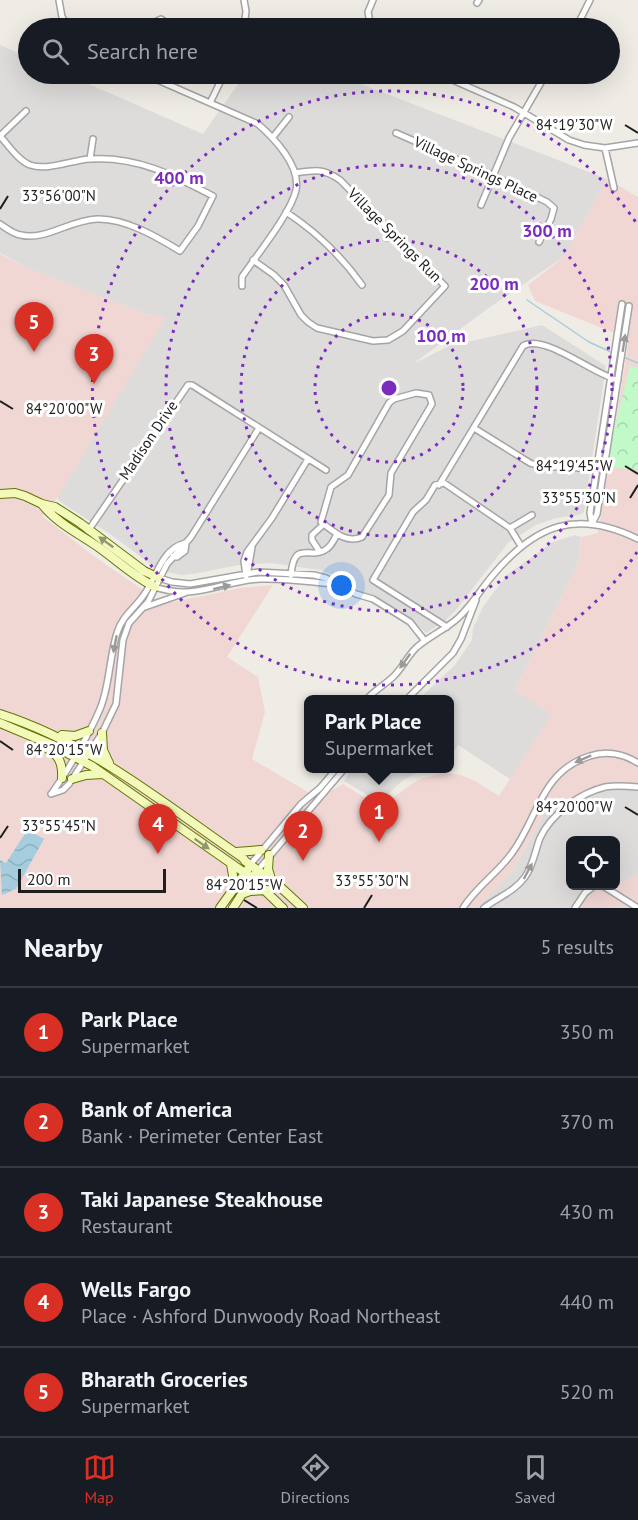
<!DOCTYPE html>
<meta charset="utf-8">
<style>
:root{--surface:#171b24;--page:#20242c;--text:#f1f3f6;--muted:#9ea1a6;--line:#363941;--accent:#d93025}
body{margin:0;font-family:"PT Sans",sans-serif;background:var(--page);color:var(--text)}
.controls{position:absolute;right:18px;bottom:18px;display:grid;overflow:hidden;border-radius:9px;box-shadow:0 6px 24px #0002}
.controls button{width:54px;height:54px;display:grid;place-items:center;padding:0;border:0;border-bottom:2px solid var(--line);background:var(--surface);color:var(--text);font:30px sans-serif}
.scale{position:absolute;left:18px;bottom:15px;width:148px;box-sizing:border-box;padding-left:6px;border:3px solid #1e1e1e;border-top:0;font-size:16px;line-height:21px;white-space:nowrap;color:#1e1e1e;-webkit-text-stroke:4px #fff;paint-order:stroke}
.you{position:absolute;left:342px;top:586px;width:21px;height:21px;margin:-15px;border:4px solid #fff;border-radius:50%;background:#1a73e8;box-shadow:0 0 0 9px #1a73e833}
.badge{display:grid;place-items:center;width:39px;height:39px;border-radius:50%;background:var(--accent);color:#fff;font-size:20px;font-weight:700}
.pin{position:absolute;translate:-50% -50px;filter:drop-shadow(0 2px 3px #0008)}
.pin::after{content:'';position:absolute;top:32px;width:21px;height:18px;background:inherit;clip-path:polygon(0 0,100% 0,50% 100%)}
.popup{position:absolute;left:304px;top:695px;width:150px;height:78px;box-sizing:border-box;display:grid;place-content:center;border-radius:9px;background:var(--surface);filter:drop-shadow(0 2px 4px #0005);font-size:20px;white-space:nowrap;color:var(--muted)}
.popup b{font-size:22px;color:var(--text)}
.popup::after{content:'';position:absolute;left:50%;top:100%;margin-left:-12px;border:12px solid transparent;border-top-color:var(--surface)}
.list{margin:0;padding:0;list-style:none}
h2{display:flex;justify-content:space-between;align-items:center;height:78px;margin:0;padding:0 24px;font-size:26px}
h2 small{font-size:20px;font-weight:400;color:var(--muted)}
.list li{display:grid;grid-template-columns:39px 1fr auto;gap:18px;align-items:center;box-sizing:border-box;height:90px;padding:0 24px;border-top:2px solid var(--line)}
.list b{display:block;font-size:22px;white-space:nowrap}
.list p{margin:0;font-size:20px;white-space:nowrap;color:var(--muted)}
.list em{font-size:20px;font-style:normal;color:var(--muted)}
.icon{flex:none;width:33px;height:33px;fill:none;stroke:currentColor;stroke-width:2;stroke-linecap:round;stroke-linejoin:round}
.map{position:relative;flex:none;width:638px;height:908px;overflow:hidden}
.search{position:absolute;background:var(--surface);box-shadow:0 6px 24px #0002;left:18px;right:18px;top:18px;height:66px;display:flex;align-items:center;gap:15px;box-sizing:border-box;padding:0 21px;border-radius:33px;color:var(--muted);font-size:22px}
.sheet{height:528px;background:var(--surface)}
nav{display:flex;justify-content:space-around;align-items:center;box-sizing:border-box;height:84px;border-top:2px solid var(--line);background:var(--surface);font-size:16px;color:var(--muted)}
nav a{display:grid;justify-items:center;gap:3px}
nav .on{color:var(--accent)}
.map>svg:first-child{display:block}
.residential{fill:#dddcdb}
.commercial{fill:#f0d7d4}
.park{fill:url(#park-crowns)}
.water{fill:url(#water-waves)}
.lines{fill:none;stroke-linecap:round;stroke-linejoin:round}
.stream{stroke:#a5cddd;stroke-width:1.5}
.street-casing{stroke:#a5a5a5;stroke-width:8}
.secondary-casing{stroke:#637506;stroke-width:10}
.street{stroke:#fff;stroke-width:5}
.secondary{stroke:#f2f9b9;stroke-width:8}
.oneway{fill:#9a9a9a}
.oneway2{fill:#939673}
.ticks{fill:none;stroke:#1e1e1e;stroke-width:2}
.ring{fill:none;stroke:#7b2cbf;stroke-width:3;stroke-dasharray:3 6}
.labels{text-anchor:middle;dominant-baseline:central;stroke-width:6;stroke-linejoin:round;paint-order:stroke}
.street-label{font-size:15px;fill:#1e1e1e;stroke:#fff}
.ticks-label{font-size:15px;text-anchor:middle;fill:#1e1e1e;stroke:#fff;stroke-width:6;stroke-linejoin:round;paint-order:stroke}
.centre{fill:#7b2cbf;stroke:#fff;stroke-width:3}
.ring-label{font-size:18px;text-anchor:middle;font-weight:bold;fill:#7b2cbf;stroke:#fff;stroke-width:6;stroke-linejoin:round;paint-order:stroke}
</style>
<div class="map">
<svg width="638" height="908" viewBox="0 0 638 908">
<defs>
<pattern id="park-crowns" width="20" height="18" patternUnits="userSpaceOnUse" patternTransform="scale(1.5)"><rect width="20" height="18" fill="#c2f9c9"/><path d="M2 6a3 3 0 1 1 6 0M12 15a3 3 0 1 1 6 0" fill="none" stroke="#a6d5ac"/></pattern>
<pattern id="water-waves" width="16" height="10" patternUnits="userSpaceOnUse" patternTransform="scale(1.5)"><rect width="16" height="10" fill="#a5cddd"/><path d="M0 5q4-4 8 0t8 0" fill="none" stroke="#8eb0bd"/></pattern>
</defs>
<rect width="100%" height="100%" fill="#efece5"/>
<path class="residential" d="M0 45 28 57V74H66L203 134 245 74H335L607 179 565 256 490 307 413 364 449 346 542 325 606 366 584 512 579 515 556 518 536 525 508 543 456 610 445 621 426 633 410 618 373 596 361 592 332 574 320 570 271 563 239 565 193 574 182 575 160 571 110 534 62 503 57 498 165 317 146 314 28 268 0 253Z
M575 535 581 537 577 566 515 690 552 715 510 779 458 745 450 757 449 700H418L455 665 472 640 473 628 484 605 508 574 553 542Z
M353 768H424V769L403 780 380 802 344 781Z
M611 782 638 784V874L613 889 607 886H616V840H570V886H589L574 908H476L513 870 545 812Z"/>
<path class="commercial" d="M607 179 638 197V784L611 782 545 812 513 870 476 908H0V254L28 268 146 314 166 317 57 498 42 516 95 557 156 599 173 602 241 588 273 585 227 657 258 677 265 712 252 759 318 798 343 784 384 810 393 798 413 783 423 778 446 773 461 775 475 781 499 796 551 715 515 690 577 566 581 537 598 533 629 339 535 301 528 285 565 256Z
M638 874V908H574L589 886H607L613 889Z"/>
<path class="park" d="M630 366 638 368V470L605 467Z"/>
<path class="water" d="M29 831 44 839 16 889 2 895 0 860 6 863 26 832Z"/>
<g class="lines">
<path class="stream" d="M527 300 589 342 613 353
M623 357 638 363"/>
<defs>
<path id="street" d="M59 0 62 17 70 28
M477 3 479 0
M151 28 155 22 161 19 165 22V28
M244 28 246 11 244 0
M371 28 368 12 373 0
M576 28 590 0
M144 74 258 124C274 138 301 166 296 190 291 213 256 256 242 277V286
M439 74 514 107 569 140 584 145 605 148 638 143
M210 103 224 74
M396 133 492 175 547 202 554 208 551 219 539 242
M0 136 26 111
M273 137 289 117
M605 148 614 188
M90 159 93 139
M481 205 509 138 546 74
M286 212C315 231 342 257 362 285
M0 224C6 228 13 234 21 235 45 241 70 220 97 219 125 218 157 237 180 251L198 226 213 196C173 175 137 156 90 159 72 160 48 171 30 165 18 160 9 146 0 136
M253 260 274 275 284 285 301 315 308 322 317 328 373 341 388 340 403 331 445 286 340 180C323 168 315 170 295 173
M416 393 429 395 432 404 391 473 389 495 362 537C346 544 333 531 321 522L331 487 348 475 389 403 394 399Z
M474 428 530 463 539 466 600 469
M439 485 523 346C544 333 594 375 618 380
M593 522 597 514 629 306
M592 524 590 513 622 304
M510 528 532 515
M88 531 188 385H192L326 470
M320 552 312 540V535L324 524
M173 556 177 557 185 551 186 543
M248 570 252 547
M291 575C294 539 310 560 325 550 331 547 334 540 337 534
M246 576 244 561 247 552 272 518 308 459
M159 578 172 582 190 584 258 572 314 575 326 578 356 594 373 599 410 622 425 641
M155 587C195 601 222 581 260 579 285 578 310 582 334 584
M145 607 185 593
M447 627 373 580 413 512 426 500 435 485 444 483 510 528 521 546
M366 700C374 690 385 685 394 676 403 667 408 655 417 647 430 636 446 629 458 618 472 605 481 589 493 575 536 524 577 509 638 539
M406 700 453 653 461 639 476 600
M52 793C68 770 89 735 100 709 110 685 109 658 117 633 122 616 134 609 143 596 157 578 160 550 185 543
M51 794 63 790 69 784 102 733 116 704 123 640 129 623 148 602 167 564 191 537 259 428
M250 865 301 804 320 788 337 768
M258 870 345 768
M603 886 638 908
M463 908C476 887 498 873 512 853 538 818 541 771 590 756 606 750 624 754 638 763
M484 908C498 897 514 892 525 877 533 866 535 851 540 838 551 814 580 793 605 787 615 785 628 786 638 787
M575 908 585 893 594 886"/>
<path id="secondary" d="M0 494 15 493 25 496 42 504 55 507 80 523 144 571 159 578
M42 504C57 524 82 535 101 549 119 562 135 577 155 587
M0 714C93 744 164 804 243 858L245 861 277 884 303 908
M0 723 50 744 92 766 252 878 283 908
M102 733 103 750 109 763
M62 735 75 736 89 731
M41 745C57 753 63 760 62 778
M72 779 86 775 102 774
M236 852 261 850
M269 855 268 869 271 879
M231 864 235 887
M242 894 250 891 267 890
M220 908 248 869
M233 908 255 874"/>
</defs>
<use href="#street" class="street-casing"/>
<use href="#secondary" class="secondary-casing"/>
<use href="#street" class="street"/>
<use href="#secondary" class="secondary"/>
</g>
<defs><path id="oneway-solid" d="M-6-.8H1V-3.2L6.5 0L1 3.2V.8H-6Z" transform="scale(1.5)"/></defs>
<g class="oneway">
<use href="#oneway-solid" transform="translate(624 343) rotate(-81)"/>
<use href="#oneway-solid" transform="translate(222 587) rotate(-14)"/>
<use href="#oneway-solid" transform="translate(115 644) rotate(101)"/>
<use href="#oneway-solid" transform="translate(405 661) rotate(126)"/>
<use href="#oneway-solid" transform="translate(583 759) rotate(156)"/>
<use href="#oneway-solid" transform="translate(528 871) rotate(-62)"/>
</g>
<g class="oneway2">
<use href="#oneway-solid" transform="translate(106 542) rotate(-144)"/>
<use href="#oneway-solid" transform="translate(202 844) rotate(35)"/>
</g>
<path class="ticks" d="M625 125 638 133M0 209 8 196M0 401 13 409M625 466 638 474M630 498 638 485M0 741 13 750M625 807 638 815M0 838 8 826M244 900 257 908M364 908 372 895"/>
<g class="ring">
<circle cx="389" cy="388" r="74"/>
<circle cx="389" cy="388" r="148"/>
<circle cx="389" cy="388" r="223"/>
<path d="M637 552A297 297 0 1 1 637 224"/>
</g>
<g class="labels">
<g class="street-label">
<text transform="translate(476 169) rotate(25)">Village Springs Place</text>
<text transform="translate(395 235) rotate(45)">Village Springs Run</text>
<text transform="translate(148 440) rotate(-56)">Madison Drive</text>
</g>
</g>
<g class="ticks-label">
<text x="574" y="130">84°19'30"W</text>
<text x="59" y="201">33°56'00"N</text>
<text x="64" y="414">84°20'00"W</text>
<text x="574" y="471">84°19'45"W</text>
<text x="579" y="503">33°55'30"N</text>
<text x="64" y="755">84°20'15"W</text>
<text x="574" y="812">84°20'00"W</text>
<text x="59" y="831">33°55'45"N</text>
<text x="372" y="886">33°55'30"N</text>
<text x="244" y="890">84°20'15"W</text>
</g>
<circle cx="389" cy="388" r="9" class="centre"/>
<g class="ring-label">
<text x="179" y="184">400 m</text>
<text x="547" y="237">300 m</text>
<text x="494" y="290">200 m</text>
<text x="441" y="342">100 m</text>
</g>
</svg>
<div class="controls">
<button><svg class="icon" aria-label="locate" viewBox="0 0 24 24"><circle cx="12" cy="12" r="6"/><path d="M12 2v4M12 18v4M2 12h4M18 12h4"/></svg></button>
</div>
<div class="scale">200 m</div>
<div class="you"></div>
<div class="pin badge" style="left:379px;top:842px">1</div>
<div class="popup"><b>Park Place</b>Supermarket</div>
<div class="pin badge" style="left:303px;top:861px">2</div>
<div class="pin badge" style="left:94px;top:384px">3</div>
<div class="pin badge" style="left:158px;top:854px">4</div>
<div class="pin badge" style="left:34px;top:352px">5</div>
<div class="search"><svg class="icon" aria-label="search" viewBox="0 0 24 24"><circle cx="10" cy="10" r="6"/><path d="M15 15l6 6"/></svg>Search here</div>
</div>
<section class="sheet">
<h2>Nearby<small>5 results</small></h2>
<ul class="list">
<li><span class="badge">1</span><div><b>Park Place</b><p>Supermarket</p></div><em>350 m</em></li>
<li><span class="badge">2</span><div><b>Bank of America</b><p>Bank · Perimeter Center East</p></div><em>370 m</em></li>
<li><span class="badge">3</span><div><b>Taki Japanese Steakhouse</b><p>Restaurant</p></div><em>430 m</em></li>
<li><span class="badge">4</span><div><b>Wells Fargo</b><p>Place · Ashford Dunwoody Road Northeast</p></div><em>440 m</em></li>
<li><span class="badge">5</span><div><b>Bharath Groceries</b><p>Supermarket</p></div><em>520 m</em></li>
</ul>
</section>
<nav>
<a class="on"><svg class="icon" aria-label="map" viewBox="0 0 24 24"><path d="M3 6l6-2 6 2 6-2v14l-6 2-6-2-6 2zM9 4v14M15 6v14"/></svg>Map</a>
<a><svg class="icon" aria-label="directions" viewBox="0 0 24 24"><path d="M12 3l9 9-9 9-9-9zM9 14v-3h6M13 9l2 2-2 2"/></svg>Directions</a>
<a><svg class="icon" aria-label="saved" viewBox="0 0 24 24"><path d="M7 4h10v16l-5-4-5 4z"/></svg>Saved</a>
</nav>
